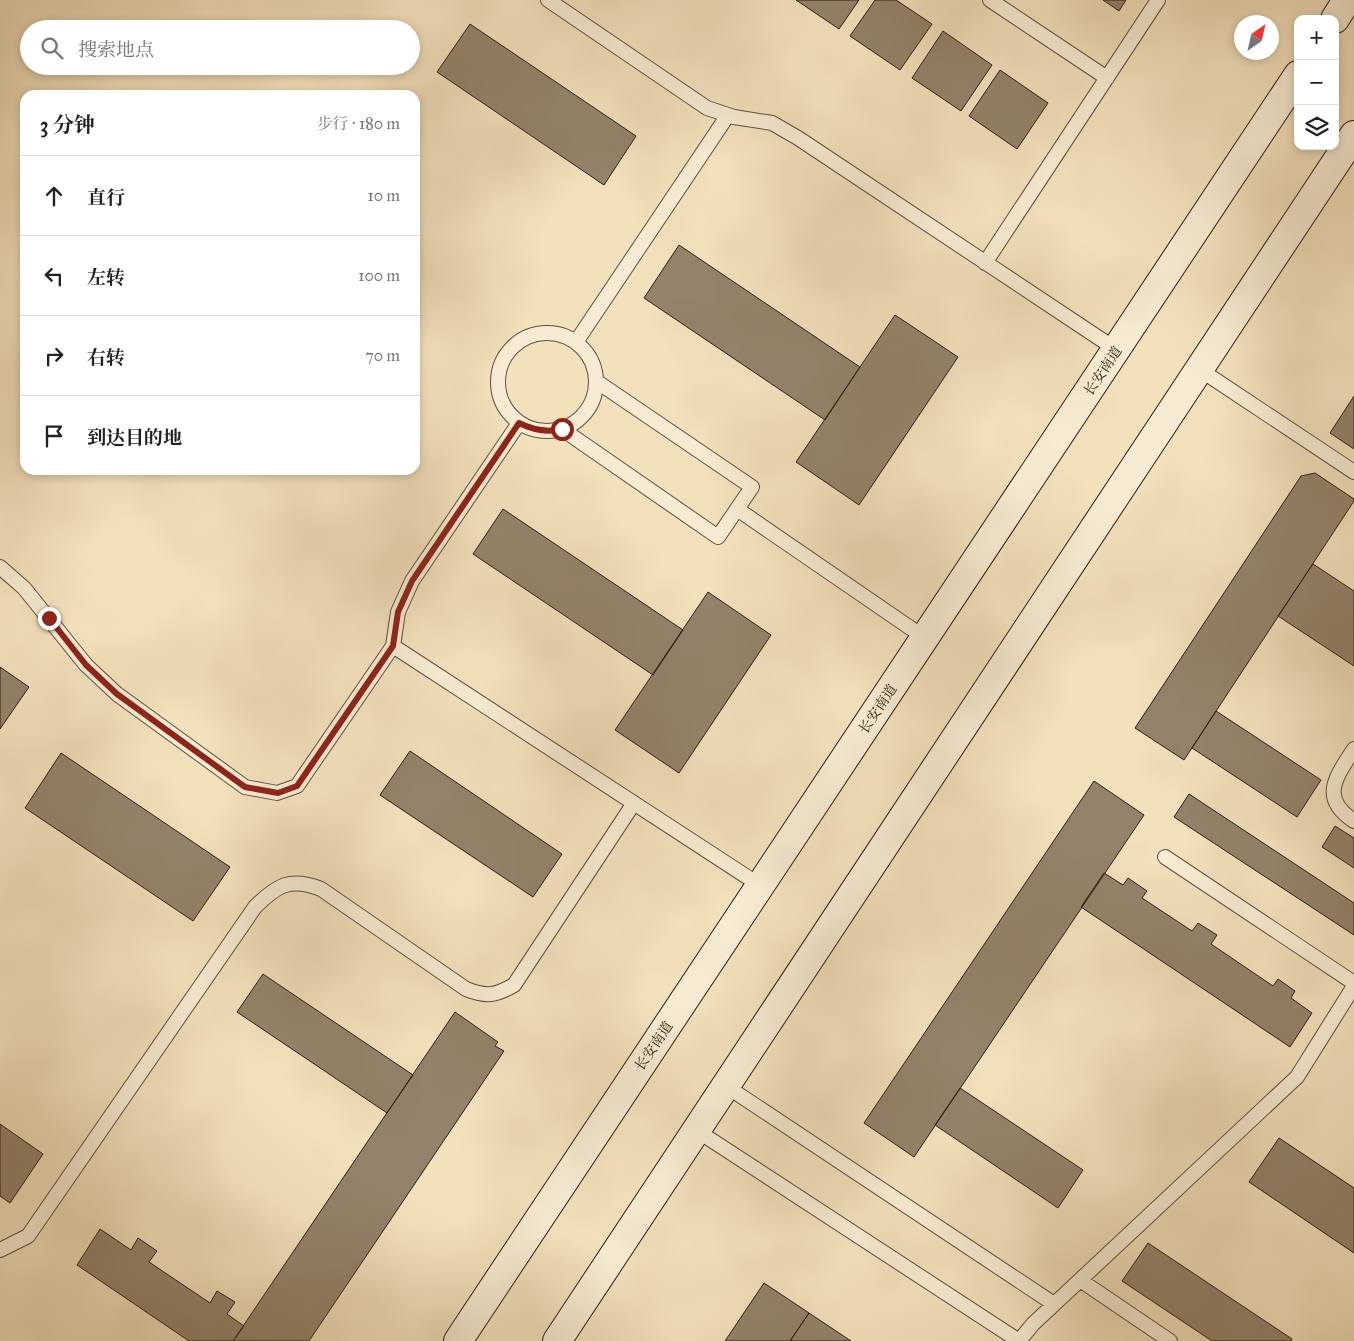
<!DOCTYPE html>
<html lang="zh">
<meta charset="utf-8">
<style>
:root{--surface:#fff;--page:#f2f2f2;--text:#202124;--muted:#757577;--line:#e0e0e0}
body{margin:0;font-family:"IM FELL Great Primer","Noto Serif SC",serif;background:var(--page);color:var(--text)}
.controls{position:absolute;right:15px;top:15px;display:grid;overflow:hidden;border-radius:10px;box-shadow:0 2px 8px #0003}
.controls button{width:45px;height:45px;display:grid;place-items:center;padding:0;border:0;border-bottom:1px solid var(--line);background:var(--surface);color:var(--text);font:25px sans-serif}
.compass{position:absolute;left:1234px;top:15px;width:45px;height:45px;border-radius:50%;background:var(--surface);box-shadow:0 2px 8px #0003;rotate:34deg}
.stop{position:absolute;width:15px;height:15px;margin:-11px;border:4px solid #8f2418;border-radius:50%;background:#fff}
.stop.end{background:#8f2418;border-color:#fff;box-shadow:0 1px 5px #0008}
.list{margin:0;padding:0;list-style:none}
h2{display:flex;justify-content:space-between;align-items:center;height:65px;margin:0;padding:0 20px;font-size:21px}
h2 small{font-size:16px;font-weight:400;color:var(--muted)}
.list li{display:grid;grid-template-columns:32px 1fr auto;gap:15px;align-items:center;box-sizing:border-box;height:80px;padding:0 20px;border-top:1px solid var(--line)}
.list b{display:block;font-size:19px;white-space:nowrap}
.list em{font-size:16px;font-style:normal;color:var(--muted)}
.icon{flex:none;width:28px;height:28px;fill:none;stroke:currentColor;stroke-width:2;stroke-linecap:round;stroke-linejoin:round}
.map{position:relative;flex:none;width:1354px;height:1341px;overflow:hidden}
.search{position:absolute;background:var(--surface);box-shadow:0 2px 8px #0003;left:20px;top:20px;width:400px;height:55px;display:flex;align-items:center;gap:12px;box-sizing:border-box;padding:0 18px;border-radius:28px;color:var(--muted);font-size:19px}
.panel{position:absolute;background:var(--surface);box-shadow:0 2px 8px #0003;left:20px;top:90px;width:400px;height:385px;border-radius:15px}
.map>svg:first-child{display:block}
.building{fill:#93836b;stroke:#2c1e14}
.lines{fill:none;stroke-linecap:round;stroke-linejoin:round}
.service-casing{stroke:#5e4f3e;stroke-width:16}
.secondary-casing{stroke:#2c1e14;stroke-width:30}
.service{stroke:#f7ecd3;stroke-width:14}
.secondary{stroke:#f7ecd3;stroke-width:28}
.route{stroke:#8f2418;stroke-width:6}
.labels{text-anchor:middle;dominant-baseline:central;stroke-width:5;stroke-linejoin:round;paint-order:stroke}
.street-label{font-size:14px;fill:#2c1e14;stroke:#f7ecd3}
</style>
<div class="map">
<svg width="1354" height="1341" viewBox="0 0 1354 1341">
<rect width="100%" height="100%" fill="#f3e1bc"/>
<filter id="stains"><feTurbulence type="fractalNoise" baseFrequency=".004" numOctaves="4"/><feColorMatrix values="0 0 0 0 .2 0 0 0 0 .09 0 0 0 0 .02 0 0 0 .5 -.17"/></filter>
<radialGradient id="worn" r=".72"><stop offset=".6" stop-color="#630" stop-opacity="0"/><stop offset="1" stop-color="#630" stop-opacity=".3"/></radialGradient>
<path class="building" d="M796 0H859L839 29Z
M875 0H896L932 24 900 70 850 36Z
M1103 0H1126L1119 11Z
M470 24 636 136 604 185 437 72Z
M943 31 992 65 961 111 912 78Z
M1000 70 1048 103 1017 149 969 116Z
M679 245 860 367 825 420 644 298Z
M895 315 958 357 859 505 796 462Z
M1354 396V449L1330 433Z
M1315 473 1354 499V501L1184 760 1135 728 1301 476Z
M503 509 683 630 653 675 473 554Z
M1313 564 1354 591V666L1278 616Z
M708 592 771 635 679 773 615 730Z
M0 667 29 687 0 729Z
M1216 711 1321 780 1297 817 1192 748Z
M410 751 562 854 533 897 380 795Z
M61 753 230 867 193 921 25 808Z
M1094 781 1144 815 914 1157 864 1123Z
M1189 794 1354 903V935L1174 817Z
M1335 826 1354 838V868L1322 847Z
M1104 873 1123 885 1128 878 1147 891 1142 898 1192 931 1198 923 1217 935 1211 944 1273 986 1278 979 1295 991 1291 998 1312 1013 1290 1047 1081 907Z
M263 974 413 1075 387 1113 237 1012Z
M455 1012 498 1042 495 1046 504 1051 309 1341H233Z
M960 1088 1083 1170 1058 1208 935 1125Z
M0 1124 43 1154 10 1203 0 1196Z
M1279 1138 1354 1188V1253L1249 1182Z
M100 1229 131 1250 138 1238 157 1251 149 1262 210 1303 217 1291 235 1302 227 1314 244 1326 233 1341H189L77 1265Z
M1148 1243 1292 1339 1291 1341H1212L1122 1281Z
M764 1283 809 1313 790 1341H725Z
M809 1313 851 1341H790Z"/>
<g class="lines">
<defs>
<path id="service" d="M548 0 707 108 734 117 772 123 798 138 1117 350
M990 0 1107 78
M985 263 1158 0
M498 382a49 49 0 1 1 98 0a49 49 0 1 1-98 0Z
M576 342 728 115
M1199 369 1354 472
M562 429 718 537 752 487 596 381
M737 509 925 638
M0 567 24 588 86 665 117 694 245 787 277 793 297 786 393 646 761 886
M393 646 398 612 412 581 519 423
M1354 749C1336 777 1319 798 1354 821
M1165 857 1354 983
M726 1086 1054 1304
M696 1130 1019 1341
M0 1250 28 1236 255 907C277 885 290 877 321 889L466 989C486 997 495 996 514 985L634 803
M1080 1280 1170 1341
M1019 1341 1033 1324 1297 1077 1354 986"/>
<path id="secondary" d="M1335 19 1347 0
M458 1341 1298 75
M557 1341 1354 135"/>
</defs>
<use href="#service" class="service-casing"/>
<use href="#secondary" class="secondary-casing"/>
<use href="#service" class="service"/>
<use href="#secondary" class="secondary"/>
</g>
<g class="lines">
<path class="route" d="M49 618 86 665 117 694 245 787 278 793 297 786 393 646 398 612 412 581 519 423C533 430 546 433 562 429"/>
</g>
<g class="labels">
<g class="street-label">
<text transform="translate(1103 371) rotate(-56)">长安南道</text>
<text transform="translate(878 709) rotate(-56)">长安南道</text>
<text transform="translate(654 1046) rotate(-56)">长安南道</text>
</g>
</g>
<rect width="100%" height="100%" filter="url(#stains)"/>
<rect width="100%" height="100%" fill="url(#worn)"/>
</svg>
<div class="controls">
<button>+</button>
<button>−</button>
<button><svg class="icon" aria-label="layers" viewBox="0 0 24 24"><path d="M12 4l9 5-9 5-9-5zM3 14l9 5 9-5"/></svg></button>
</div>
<svg class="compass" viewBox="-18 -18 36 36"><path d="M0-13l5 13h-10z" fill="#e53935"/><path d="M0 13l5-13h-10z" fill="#757577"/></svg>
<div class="stop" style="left:562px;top:429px"></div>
<div class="stop end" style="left:49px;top:618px"></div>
<div class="search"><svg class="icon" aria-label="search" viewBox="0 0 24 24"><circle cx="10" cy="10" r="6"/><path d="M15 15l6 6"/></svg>搜索地点</div>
<section class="panel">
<h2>3 分钟<small>步行 · 180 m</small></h2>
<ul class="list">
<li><svg class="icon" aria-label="ahead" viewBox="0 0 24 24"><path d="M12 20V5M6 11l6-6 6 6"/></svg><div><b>直行</b></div><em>10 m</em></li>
<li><svg class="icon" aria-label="left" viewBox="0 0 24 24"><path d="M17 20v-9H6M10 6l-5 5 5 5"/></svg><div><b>左转</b></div><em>100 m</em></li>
<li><svg class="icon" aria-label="right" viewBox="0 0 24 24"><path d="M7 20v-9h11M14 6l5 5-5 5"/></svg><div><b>右转</b></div><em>70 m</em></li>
<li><svg class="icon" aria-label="arrive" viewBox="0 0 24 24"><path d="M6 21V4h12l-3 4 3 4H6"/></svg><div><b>到达目的地</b></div></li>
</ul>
</section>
</div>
